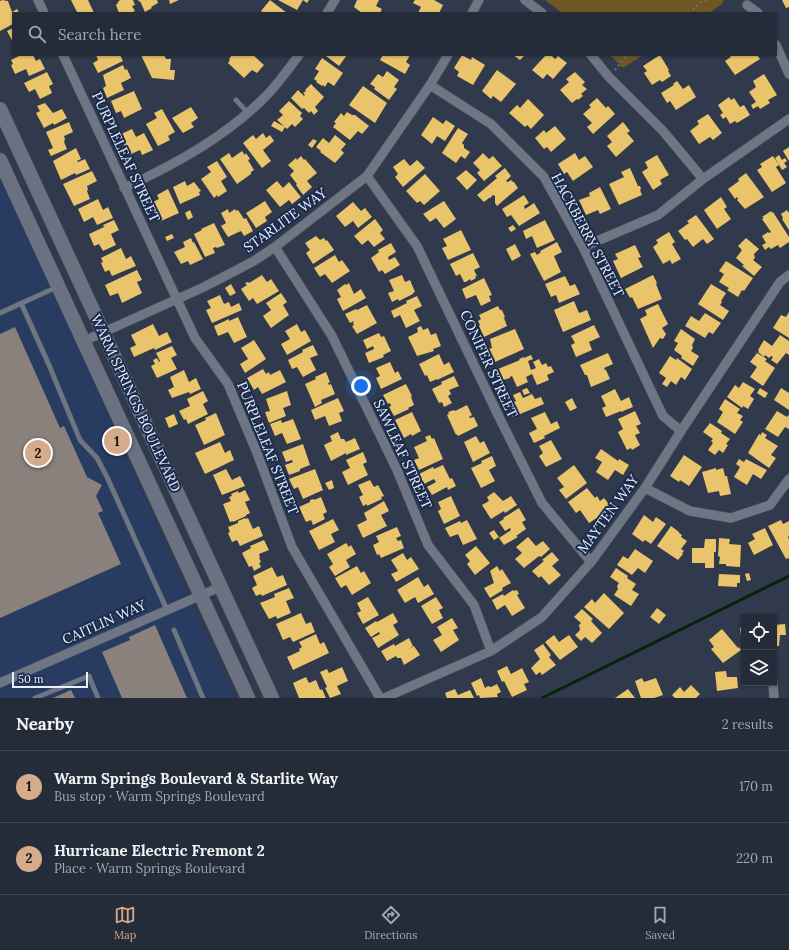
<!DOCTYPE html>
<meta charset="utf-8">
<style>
:root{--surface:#242c39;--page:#303844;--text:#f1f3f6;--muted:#a3a7ae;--line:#414853;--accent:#d6ab8b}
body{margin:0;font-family:Lora,serif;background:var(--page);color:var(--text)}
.controls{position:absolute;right:12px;bottom:12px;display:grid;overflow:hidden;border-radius:0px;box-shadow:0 1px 3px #0004}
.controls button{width:36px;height:36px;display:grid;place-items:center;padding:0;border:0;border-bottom:1px solid var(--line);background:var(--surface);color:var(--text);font:20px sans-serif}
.scale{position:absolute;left:12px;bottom:10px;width:76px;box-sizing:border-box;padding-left:4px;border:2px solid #e8f0fd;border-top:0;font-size:11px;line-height:14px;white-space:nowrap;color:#e8f0fd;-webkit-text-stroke:3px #1a2b4c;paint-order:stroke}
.you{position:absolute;left:361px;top:386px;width:14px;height:14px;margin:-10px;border:3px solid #fff;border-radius:50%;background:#1a73e8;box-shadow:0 0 0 6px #1a73e833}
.badge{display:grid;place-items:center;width:26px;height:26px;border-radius:50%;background:var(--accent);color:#111;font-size:13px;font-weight:700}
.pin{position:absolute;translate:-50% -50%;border:2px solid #fff;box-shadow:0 1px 4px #0006}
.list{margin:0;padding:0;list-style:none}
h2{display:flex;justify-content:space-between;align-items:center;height:52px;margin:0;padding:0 16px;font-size:17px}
h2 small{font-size:13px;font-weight:400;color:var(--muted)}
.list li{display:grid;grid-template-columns:26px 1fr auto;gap:12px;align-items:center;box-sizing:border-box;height:72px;padding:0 16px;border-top:1px solid var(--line)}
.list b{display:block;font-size:15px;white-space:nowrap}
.list p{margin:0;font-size:13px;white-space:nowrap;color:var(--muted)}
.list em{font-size:13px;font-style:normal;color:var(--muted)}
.icon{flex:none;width:22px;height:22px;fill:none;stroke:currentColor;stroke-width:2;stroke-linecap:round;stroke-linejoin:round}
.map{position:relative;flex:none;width:789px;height:698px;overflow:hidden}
.search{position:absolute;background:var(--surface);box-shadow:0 1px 3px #0004;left:12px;right:12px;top:12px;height:44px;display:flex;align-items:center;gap:10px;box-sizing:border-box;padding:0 14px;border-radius:0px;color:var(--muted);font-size:15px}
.sheet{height:196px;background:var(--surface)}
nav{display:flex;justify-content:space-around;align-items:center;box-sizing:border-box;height:56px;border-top:1px solid var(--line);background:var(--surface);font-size:11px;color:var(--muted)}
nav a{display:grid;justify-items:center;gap:2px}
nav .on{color:var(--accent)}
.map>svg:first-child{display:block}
.built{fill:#283c61}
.green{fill:#6e5723}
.homes{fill:#e9c46a}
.industry{fill:#8a817c}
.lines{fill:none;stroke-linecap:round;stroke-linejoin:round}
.stream{stroke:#042507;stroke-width:3}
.lane-casing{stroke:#505765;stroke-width:5.5}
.street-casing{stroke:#505765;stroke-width:10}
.primary-casing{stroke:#505765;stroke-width:15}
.path{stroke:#6c7481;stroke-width:2;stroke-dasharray:2 3;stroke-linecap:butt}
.lane{stroke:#6e7684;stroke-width:4.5}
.street{stroke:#6e7684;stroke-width:9}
.primary{stroke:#6c7181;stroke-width:14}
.labels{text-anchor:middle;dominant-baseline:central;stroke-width:4;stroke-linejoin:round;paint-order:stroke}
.street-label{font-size:14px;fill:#e8f0fd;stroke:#1a2b4c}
</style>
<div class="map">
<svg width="789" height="698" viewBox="0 0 789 698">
<rect width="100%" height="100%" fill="#303a4c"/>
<path class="built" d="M0 174 50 281 186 590 235 698H0Z"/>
<path class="green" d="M545 0H724L722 4 709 13H562Z
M610 55H643L623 68Z"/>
<path class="homes" d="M2 0 8 1 12 12 17 9 19 13H13V24L0 31V1Z
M71 0H88L94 13H74L77 12Z
M120 0H133L135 5 132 6 135 11 133 12V13H119L116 5 118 3V2Z
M138 0H157L158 3 151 7 152 8 145 12 140 1 139 2Z
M169 0H179L170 4Z
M270 0 287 13H264L261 11Z
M278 0H309L307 3 303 0 297 10Z
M357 0H379L376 6 382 9 380 13H362L354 7Z
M415 0H434L443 5 439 13H418L421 7 413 3Z
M782 0H789V7L786 8Z
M13 28V42L7 31Z
M21 55H33L36 61 40 59 45 69 29 76 26 69 15 74 11 65 13 64 11 60Z
M96 55H120L123 61 98 73 93 63 98 60Z
M141 55H164L166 59H171L170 70H175L174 80 152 78Z
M232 55H253L264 65 257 73 252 70 244 78 228 63 230 60 229 59Z
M327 55H347L339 66 326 56Z
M383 55H410L406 62 410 65 405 74 380 60Z
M462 55 471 60 472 57 485 65 473 85 457 76 459 72 454 68Z
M513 55H525L520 60Z
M546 55H551L555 59 558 56 567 63 553 79 547 74 543 79 532 70Z
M660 55 669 70 668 71 671 76 662 82 660 80 652 85 644 73 647 71 643 66Z
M729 55H757L760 59 735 75 725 61 731 57Z
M322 58 343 73 334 86 328 82 325 87 323 85 322 86 316 82 317 81 314 79 319 71 315 69Z
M123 65 125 70 127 69 131 78 121 83 124 90 107 98 103 88 106 86 103 75Z
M497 70 516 84 501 102 493 96 491 99 482 91Z
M387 71 399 80 394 87 397 89 389 100 374 89 375 87 370 84 378 74 383 77Z
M47 72 53 84 49 86 52 93 40 99 35 89 29 92 24 83Z
M575 72 585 82 582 85 587 89 581 94 583 96 578 100 577 99 572 103 560 90 569 82 566 79Z
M764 74 777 95 768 100 770 103 760 109 758 106 753 109 751 105 756 102 749 92 756 87 753 81Z
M677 81 683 89 689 85 696 97 676 110 670 101 667 103 661 93 674 85 673 84Z
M311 84 324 97 315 107 318 111 314 115 311 111 309 113 304 108 302 109 291 98 298 90 304 96 305 95 303 93 306 91 305 90Z
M363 86 387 103 375 123 349 105Z
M134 91 142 109 124 118 121 111 116 113 111 101Z
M729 97 731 100 734 98 740 107 744 105 750 115 737 123 735 121 730 124 726 117 723 119 720 115 723 113 718 105Z
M597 98 606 108 608 106 615 114 593 134 587 127 592 123 583 114 591 107 589 105Z
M528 99 544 115 531 129 527 125 525 127 509 113 517 105 520 108Z
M289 101 302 113 300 116 303 119 295 127 292 124 287 129 277 120 283 115 279 111Z
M45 103 53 113 62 109 67 118 54 125 53 123 44 128 36 113 40 111 37 106Z
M191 107 198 118 191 123 194 127 183 133 172 118Z
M162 109 175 132 168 136 170 140 158 146 146 124 157 118 154 113Z
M347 112 352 115H355L369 126 362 134 358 131 350 140 333 127 336 123 334 122 341 113 344 116Z
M708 114 722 133 713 140 710 137 699 144 690 131 699 124 697 121Z
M433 117 443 124 446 120 455 126 445 141 437 136 432 144 421 135Z
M274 121 285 127 282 132 271 126Z
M69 122 73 132 64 136 65 139 64 142 67 149 51 156 48 150 53 148 46 132Z
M623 122 630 131 627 133 634 141 616 157 607 146 612 142 607 136Z
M555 126 566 139 551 152 547 147 544 149 535 138 544 130 546 133Z
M458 128 468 134 462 143 464 145V148L470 152 465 159 461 156 456 163 442 153Z
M132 129 136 137 144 133 153 150 142 155 140 150 129 155 119 135Z
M263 133 266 138 270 135 274 141 263 150 271 161 262 168 243 143 253 135 256 139Z
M335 135 346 144 341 150 344 153 335 163 320 152 321 151 316 147 323 138 329 143Z
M313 139 317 141 312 148 308 145Z
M789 147V161L783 151Z
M76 148 81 159 77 161 78 162 85 159 90 169 76 175 75 173 61 180 53 161Z
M242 151 245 155 246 153 250 159 248 160 254 170 251 172V174L237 184 220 159 229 153 232 158Z
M483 153 489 159 493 156 502 166 484 181 477 173 480 170 473 163Z
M575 153 579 160 585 156 593 167 573 181 567 172 564 174 558 164Z
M657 155 669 175 660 180 662 184 653 190 642 172 648 168 645 162Z
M779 155 782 160 785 158 787 161 784 163 787 167 782 170 775 158Z
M301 156 304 160 305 159 317 173 307 181 312 187 303 195 296 185 297 184 290 175 294 171 288 165 296 158 297 160Z
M773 156 779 165 776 167 786 183 772 192 757 170 762 167 760 164Z
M404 159 410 166 417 160 425 168 403 187 395 177 398 174 393 167Z
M217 161 227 177 221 181 227 191 218 197 217 195 214 198 201 179 211 172 207 167Z
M505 168 511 176 506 181 508 182 511 180 513 182H514L518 188 497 206 495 203V196L493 195 490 198H489L484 202 477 195 497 178 495 176Z
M630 168 638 186H640L641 189 640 190 642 195 619 205 609 184 624 177 621 172Z
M466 170 477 180 467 190 456 178Z
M92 171 97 181 87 186 88 189 87 191 90 199 74 206 63 184Z
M746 173 764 197 745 209 737 200 738 199 737 197 735 199 728 189 739 181 738 179Z
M425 174 440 191 424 205 420 201 417 203 406 191Z
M185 181 187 186 194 182 201 191 199 192 200 195 180 204 173 187Z
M277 181 283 188 289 182 301 197 292 204 289 200 280 207 266 190Z
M600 187 611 209 600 214 598 210 586 215 579 200 590 196 589 193Z
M168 189 179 213 161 221 158 215H157L151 203 159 199 157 195Z
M524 195 529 203 524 206 525 209 534 203 540 213 519 226 511 215 507 217 502 209Z
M721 197 727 207 724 209 731 219 717 229 704 210Z
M98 199 103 210 108 207 113 218 97 225 93 217 84 222 78 209Z
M265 201 272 212 265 217 267 221 256 228 246 213Z
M444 201 456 219 444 228 436 218 430 222 423 214Z
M353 202 361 211 365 208 372 217 358 228 353 221 345 227 336 216Z
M228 209 229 213 235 209 236 211 238 210 244 219 246 218 253 231 244 236 241 231 228 237 221 226 226 223 221 213Z
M190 210 193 217 188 220 185 213Z
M787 210 789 213V230L782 219 783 218 781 214Z
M771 211 772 213 773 212 789 237V242L780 248 778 245 771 249 769 247 765 250 762 245 766 243 762 236 768 232 769 233 771 232 762 219 764 218 762 217Z
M696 215 714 239 707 244 703 239 693 247 687 239 685 240 678 231 689 223 687 221Z
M375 219 383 230 380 233 385 239 374 247 368 240 362 245 354 236Z
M114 220 119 230 111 234 116 245 103 251 99 244 94 246 89 234 104 227 103 225Z
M545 220 555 240 537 248 532 236 526 239 523 231Z
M214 223 225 245 217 248 216 247 213 248 215 253 205 257 194 234 202 230 201 229Z
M513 225 516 229 511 232 508 228Z
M461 230 471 250 448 260 442 248 447 246 443 239Z
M669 232 675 242 672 244 681 259 672 264 670 260 663 264 653 247 658 243 656 240Z
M172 234 174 238 167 241 165 237Z
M316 236 320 240 324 238 326 241 327 240 334 250 313 264 306 253 310 250 305 243Z
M191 238 193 243 194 242 203 259 190 265 188 261 181 264 174 252 185 247 183 242Z
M746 238 759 249 754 254 755 258 753 260 762 267 754 276 742 266 744 265 736 258 742 250 738 246Z
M557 242 562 252 554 256 561 272 544 281 530 254 535 252 537 255 541 252 540 251Z
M391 243 396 252 388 257 389 260 395 257 400 265 385 274 382 270 379 272 371 258 379 252 378 250Z
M515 244 521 256 512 261 506 249Z
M635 245 641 257 638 258 643 267 621 278 613 261 618 259 615 254Z
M121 248 126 259 131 256 136 266 112 276 109 270 105 272 101 263 103 262 101 258Z
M473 253 480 267 474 270 477 276H475L476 278 471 281 470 279 466 282H464L460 274 456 276 450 264Z
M335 255 339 262 342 260 350 271 332 283 325 274 320 277 314 268Z
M726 261 753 278 744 291 742 290 738 297 727 290 729 288 719 282 724 274 719 271Z
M137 270 142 280 137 282 142 293 122 303 118 293 110 296 105 285Z
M262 275 267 282 271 279 279 291 257 304 253 298 249 301 241 289 247 285 245 283 248 282 249 283Z
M402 275 405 282 410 280 415 292 413 293V294L399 301 398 299 392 302 388 293 394 291 389 280Z
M653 275 657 283 656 284 662 299 638 309 632 297 630 298 625 289Z
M565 276 570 286 575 284 580 294 559 303 556 295 551 297 545 284Z
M484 278 492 295 489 296 491 301 481 306 476 295 466 299 462 289Z
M349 283 354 294 361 289 366 298 343 311 337 299 341 297 337 290 345 284 346 285Z
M231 284 236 293 230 296 225 288Z
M711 284 726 293 721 301 722 302 720 305 729 311 723 320 698 304Z
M281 293 287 302 283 305 289 315 271 328 263 316 271 310 266 303Z
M220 295 224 304 229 302 231 307 239 303 242 310 212 323 206 310 211 308 207 301Z
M417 296 422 306 414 310 420 321 406 328 400 315 394 318 391 311 407 303 406 301Z
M574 301 579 313 587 310 591 320 563 332 554 310Z
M658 304 668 324 662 328 666 334 663 339 660 338 653 348 640 319 647 315 645 310Z
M367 305 377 323 357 334 352 326 354 325 353 323 354 321 350 323 345 314 356 309 357 310Z
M498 306 500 310H502L505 317 504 318 507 326 484 337 479 326 480 325 478 321 481 319 479 315Z
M789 312V338L773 328 781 315 786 317Z
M705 313 721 323 713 334 709 332 705 338 685 326 691 316 699 321Z
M238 317 247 337 234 343 228 332 218 336 214 326 229 319V321Z
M153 324 159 336 167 332 172 342 155 350 154 348 134 357 130 348 136 345 131 335Z
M297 324 301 332 305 330 311 341 287 355 281 344 290 339 285 331Z
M594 325 600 337 589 342 592 350 576 357 571 345 575 343 571 336Z
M421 326 423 330 428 328 431 335 436 333 441 346 433 349 434 351 417 356 408 337 418 332 417 328Z
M515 329 524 349 495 362 489 349 492 348 490 339Z
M681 329 695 339 692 345 693 348 691 351 699 356 693 366 681 358 682 356 674 350 678 343 674 341Z
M379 333 381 337 384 336 391 351 383 355 384 357 369 363 365 353 374 349 373 346 367 349 363 340Z
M780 335 789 341V355L786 353 777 364 771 360 773 357 771 356 769 358 765 355 764 357 758 352 759 351 758 350 764 340 772 346Z
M254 340 266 359 245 373 240 364 248 359 241 348Z
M313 345 318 355 310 358 316 370 303 377 297 367 292 369 288 360 303 352 302 350Z
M172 346 177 355 171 358 177 369 157 378 151 366 155 364 153 360 157 358 159 362 160 361 156 353Z
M608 353 613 364 604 368 605 370H606L610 379 591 387 587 375H585L580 365Z
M757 353 767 359 765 361 775 368 763 386 750 377 757 367 750 362Z
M439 354 444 365 449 362 454 372 437 380V379L430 382 427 375 425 376 419 364Z
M531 355 533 359 528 361 531 370 536 368 533 362 539 359 542 365 546 363 548 367 551 366 554 372 547 375 549 380 537 385 532 374 526 377 528 382 517 387 512 376 510 377V378L503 380 498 369 520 360 519 359 524 357V358Z
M670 356 676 360 677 358 692 369 685 380 681 377 676 385 671 381 667 387 662 384 666 378 659 373Z
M390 362 395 373 398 371 402 379 381 389 376 378 380 376 376 368Z
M263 369 266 374 269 372 270 375 280 370 286 382 262 394 258 387 254 390 247 378Z
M184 370 189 382 196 378 201 389 190 394 189 392 172 398 168 390 174 387 170 377Z
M326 372 330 382 328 383 329 385 331 384 335 394 321 400 322 403 315 407 305 384 316 379 315 377Z
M454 376 459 386 449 390 451 394 448 396 452 403 444 407 442 402 439 403 432 389 442 384 441 382Z
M743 382 755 389 750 396 754 399 748 409 743 406 742 408 727 397 735 385 739 388Z
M406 384 412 396 411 397 414 405 408 408 409 409 394 416 389 407 391 406 390 403 388 404 383 395Z
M527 388 530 393 524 395 522 390Z
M760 388 768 393 765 398 757 393Z
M781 388 789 393V410L774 400Z
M615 389 621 401 629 397 633 407 621 412V411L606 417 602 408 606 406 601 396Z
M203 391 208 401 203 404 208 414 188 424 186 419 184 420 179 411 190 406 187 399Z
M287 391 291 405 283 408 286 416 269 423 265 412 270 411 266 399Z
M520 392 523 398 532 394 535 399 541 397 544 404 513 417 508 405 516 401 513 395Z
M338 398 344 411 339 413 342 421 329 426 325 416 315 420 311 410Z
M572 398 577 408 570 411 565 402Z
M725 399 740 409 737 413 743 416 740 420 743 422 735 434 717 422 723 412 719 409Z
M467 405 472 415 469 417 470 418 474 417 478 426 458 436 457 434 456 435 447 415 449 414 448 412 454 410 455 411Z
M635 411 641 424 636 426 640 433 635 435 640 445 632 450 631 448 627 450 618 432 623 429 618 419Z
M777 411 787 417 788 415 789 416V429L785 427 778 437 765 429Z
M412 412 421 431 412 436 411 434 404 438 395 420Z
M545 412 551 424 557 421 560 428 544 436 545 438 534 443 529 433 537 429 531 418Z
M216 413 225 435 204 445 195 425 206 420 205 418Z
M174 414 178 424 169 428 165 418Z
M293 419 301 439 287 444 282 433 275 436 270 424 281 420 282 423Z
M710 423 722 431 721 433 730 439 726 444 728 445 723 453 719 450 715 455 708 450 713 443 711 441 713 439 703 432Z
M338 432 341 439H344L346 442 355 438 360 449 346 455V453L331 461 324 445 332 441 330 436Z
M762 432 767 435 765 438 778 446 771 455 776 458 769 468 748 453 759 434 761 435Z
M430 435 432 439 434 438 443 459 419 470 414 460 419 458 414 447 427 441 425 437Z
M476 436 480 443 484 441 490 453 473 462 464 442Z
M551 440 562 459 546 467 539 456 543 453 539 446Z
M220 442 225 453 230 450 234 460 205 474 195 453Z
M303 444 310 465 300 469V471L289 475 285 465 293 462 292 460 286 462 282 452Z
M601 449 618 461 619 459 629 465 623 475 615 470 608 480 596 472 602 462 595 458Z
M363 452 367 462 363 464 368 475 348 485 342 472 350 468 346 460Z
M684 455 702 467 689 486 680 480 679 482 670 476Z
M492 456 496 466 489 470 495 481 481 488 471 468 482 463 481 461Z
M739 459 744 462 746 459 767 470 761 479 753 474 747 485 734 477 740 467 736 464Z
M443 465 450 479 452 478 456 486 448 490 447 487 432 495 427 487 436 482 434 479 424 484 419 474 433 467 434 469Z
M574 465 587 483 566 499 559 490 564 487 557 478Z
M716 468V470L723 468 725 476H727L731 494 720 496 719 491 708 493 702 472Z
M226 469 232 480 240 476 245 486 222 495 213 475Z
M315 469 323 490 303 499 298 487 294 489 289 479Z
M332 480 334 488 329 490 325 483Z
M370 480 374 487 378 485 384 496 381 497 382 499 367 506V504L363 506 359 497 363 495 358 485Z
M587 488 595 498 597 496 600 501 604 498 612 508 589 523 580 510 576 513 568 502Z
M245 490 250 500 245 502 250 513 246 515V516L233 522V521L230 522 223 504 231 501 229 497 232 496 231 494 238 491 239 493Z
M494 492 503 501 511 496 517 505 505 513 504 511 491 519 482 505 489 501 487 497Z
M451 496 460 516 444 524 438 511 441 509 438 502Z
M321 497 327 512 323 514 325 519 313 525 311 520 306 522 299 507 310 502V500L314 499V500Z
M384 501 389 511 381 515 387 526 363 538 357 525 367 520 364 513Z
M519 508 526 520 522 522 526 529 516 536 518 537 504 545 499 538 511 530 510 528 505 531 499 522 504 519 503 518Z
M644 515 653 522 656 517 666 524 651 544 645 540 643 542 632 534Z
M245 518 246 519 248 518 253 529 259 526 263 536 240 546 237 540 232 542 228 533 230 532 228 527 238 523V521Z
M333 519 339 530 331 534 335 542 319 550 309 531Z
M467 520 477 539 463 545 458 534 450 537 445 528 460 521 461 523Z
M781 520 783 524 789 521V536L788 537 789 540V558L786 559 768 526Z
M671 526 679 532V533L682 535 681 537 687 541 681 549 684 551 682 553 683 554 678 560 657 546Z
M397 527 401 536 396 538 398 541 401 540 404 548 381 558 379 554 377 555 373 545 379 542 376 536Z
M765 528 773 545 754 555 748 543 755 539 752 534Z
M494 530 499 537 494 540 489 533Z
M528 537 536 546 543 541 550 549 541 557 539 556 524 568 515 559 522 553 516 547Z
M719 538 730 539 729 544 741 545 740 567 726 566V564H719L720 557 718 556Z
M705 539H716V552H714V568H705V563H692V548H704Z
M264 540 269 550 259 554 260 558H259L261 562 259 563 261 567 254 571 252 566 249 567 242 553 251 548 250 546Z
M346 543 349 547 351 545 356 554 346 560 350 567 335 576 329 567 333 564 327 554Z
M476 546 490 563 475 575 467 564 470 561 465 555Z
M635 549 653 561 645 573 638 568 632 575 617 565 623 556 628 559Z
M552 552 559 560 552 566 561 575 549 585 541 576 539 578 532 571 544 561 542 560Z
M403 553 407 560 411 557 419 569 396 582 391 574 398 571 391 560Z
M357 566 361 573 364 571 371 583 352 595 346 585 341 588 335 578Z
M497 566 500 571 502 569 511 583 502 588 503 590 490 598 484 588 494 583 490 571Z
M272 567 277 577 283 575 287 585 262 596 261 594 256 596 252 588 257 585 253 576Z
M616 568 628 576 627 578 636 584 632 590 639 594 631 606 614 595 618 589 617 586 619 583 610 577Z
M749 573 751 580 747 581 745 574Z
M719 574 740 575V583H737V587L718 586Z
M418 577 424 587 428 584 434 594 418 603 415 597 405 603 397 590Z
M289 588 294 598 286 601 291 613 277 619 276 616 269 619 260 603 275 597 274 594Z
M513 590 514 591 517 590 519 594 517 595 525 608 512 616 505 605 497 610 492 600 503 594 504 596Z
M604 593 624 613 609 629 584 607 592 599 595 603Z
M368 597 379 615 363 624 357 613 361 611 357 603Z
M436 597 443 608 439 610 443 618 432 624 421 606Z
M657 608 666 615 659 624 650 617Z
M582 609 593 619 591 621 602 633 592 643 585 637 581 641 575 635 580 630 579 625 581 623 574 617Z
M301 613 306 624 311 622 315 632 293 642 290 637 283 640 276 624Z
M393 613 398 622 393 625 399 635 378 648 372 638 380 634 379 632 371 637 365 628 376 621 377 622Z
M452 618 458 628 453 630 459 640 441 652 433 640 442 635 437 627Z
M785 624 786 635H780L779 646H774V625Z
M744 627V645H742L740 628Z
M722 629 738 648 739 647 741 650 723 663 711 649 714 647 709 640Z
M316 634 320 644 324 642 329 653 293 670 287 657 300 651 299 649 302 647 299 642Z
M554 635 559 642 569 635 578 647 560 660 545 642Z
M409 638 413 646 409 649 414 646 420 655 404 665 401 658H397L396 656 387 661 381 651 394 644 395 646Z
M543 644 551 655 549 657 556 665 542 675 540 672 536 675 531 668 540 659 534 650Z
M507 666 511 674 522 668 529 682 524 684 527 690 512 697 504 681 502 682 497 671Z
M342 667 348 681 337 686 341 694 330 698 325 688 327 687 320 672 327 669 329 673Z
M726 671 727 677H737L738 688 717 691 715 672Z
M306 677 309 683 316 680 320 690 322 689 326 698H299L293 683Z
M481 678 485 688 488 686 491 687 497 684 501 692 497 694 498 697 480 698 479 695 477 696 471 683Z
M642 678 644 682 656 678 663 695 654 698H641L635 681Z
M691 685 700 694 696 698H675L672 695 680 687 684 692Z
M455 689 458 695 470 690 474 698H447L445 693Z
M628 689 635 698H615Z"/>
<path class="industry" d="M15 327 60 428 64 426 87 477 102 485 96 496 103 511 98 513 121 564 0 618V334Z
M155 625 187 698H122L102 652 130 640 129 637Z
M71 690 75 698H53Z"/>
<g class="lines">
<path class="stream" d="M542 698 789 576"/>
<defs>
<path id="lane" d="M236 100 248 113
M21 303 49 365 80 440 97 458 107 477 167 610
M0 313 57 287
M174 630 203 698
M35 698 89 676 98 698"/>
<path id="street" d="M38 0 44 13
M525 0 542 13
M747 5 758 13
M327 13 335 0
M472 13 479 0
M776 45 789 74
M63 55 195 338 228 384 257 453 292 547 380 698
M591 55 608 76 663 131 703 179
M430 85 491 124 544 177 583 247 663 416 681 431
M367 176 417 246 499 417 542 503 591 562
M124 188C176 164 229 135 269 93 280 81 289 68 299 55
M275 247 332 336 397 470 428 545 474 605 491 651
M583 247 658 215 703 179 789 119
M84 341 204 287 254 261 275 247 367 176 430 85 448 55
M645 488 690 511 731 518 770 505 789 479
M0 683 220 587
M773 683 774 698
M384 698 491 651 542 617 591 562 645 488 681 431 780 282 789 275"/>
<path id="primary" d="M0 109 272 698
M0 160 248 698"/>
</defs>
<use href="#lane" class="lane-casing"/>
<use href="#street" class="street-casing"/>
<use href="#primary" class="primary-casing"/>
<path class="path" d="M689 13 702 1 707 0
M615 70 627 55"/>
<use href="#lane" class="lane"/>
<use href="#street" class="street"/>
<use href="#primary" class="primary"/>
</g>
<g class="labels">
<g class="street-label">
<text transform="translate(126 157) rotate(65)">PURPLELEAF STREET</text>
<text transform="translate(285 220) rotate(-36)">STARLITE WAY</text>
<text transform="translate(588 235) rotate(62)">HACKBERRY STREET</text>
<text transform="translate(489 364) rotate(65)">CONIFER STREET</text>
<text transform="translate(136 403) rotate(65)">WARM SPRINGS BOULEVARD</text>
<text transform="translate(268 448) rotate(68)">PURPLELEAF STREET</text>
<text transform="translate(403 454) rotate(65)">SAWLEAF STREET</text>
<text transform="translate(608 514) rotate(-54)">MAYTEN WAY</text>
<text transform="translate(104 622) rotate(-24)">CAITLIN WAY</text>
</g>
</g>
</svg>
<div class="controls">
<button><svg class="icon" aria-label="locate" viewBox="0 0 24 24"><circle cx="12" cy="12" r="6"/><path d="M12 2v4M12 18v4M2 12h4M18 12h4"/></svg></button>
<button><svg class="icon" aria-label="layers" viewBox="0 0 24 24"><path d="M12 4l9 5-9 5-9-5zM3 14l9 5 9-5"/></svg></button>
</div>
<div class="scale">50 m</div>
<div class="you"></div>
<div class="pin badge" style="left:117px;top:441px">1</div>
<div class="pin badge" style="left:38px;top:453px">2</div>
<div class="search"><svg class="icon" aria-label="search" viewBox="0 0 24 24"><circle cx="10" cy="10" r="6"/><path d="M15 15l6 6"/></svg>Search here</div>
</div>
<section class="sheet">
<h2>Nearby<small>2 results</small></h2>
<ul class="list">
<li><span class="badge">1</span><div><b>Warm Springs Boulevard &amp; Starlite Way</b><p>Bus stop · Warm Springs Boulevard</p></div><em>170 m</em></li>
<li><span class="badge">2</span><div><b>Hurricane Electric Fremont 2</b><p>Place · Warm Springs Boulevard</p></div><em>220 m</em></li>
</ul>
</section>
<nav>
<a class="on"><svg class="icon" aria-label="map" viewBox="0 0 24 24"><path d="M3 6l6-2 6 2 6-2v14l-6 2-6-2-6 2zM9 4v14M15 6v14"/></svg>Map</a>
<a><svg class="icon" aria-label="directions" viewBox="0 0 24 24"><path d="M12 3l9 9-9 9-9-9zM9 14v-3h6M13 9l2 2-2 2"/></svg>Directions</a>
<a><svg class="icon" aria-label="saved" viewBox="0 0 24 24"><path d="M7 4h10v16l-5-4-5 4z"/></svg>Saved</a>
</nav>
